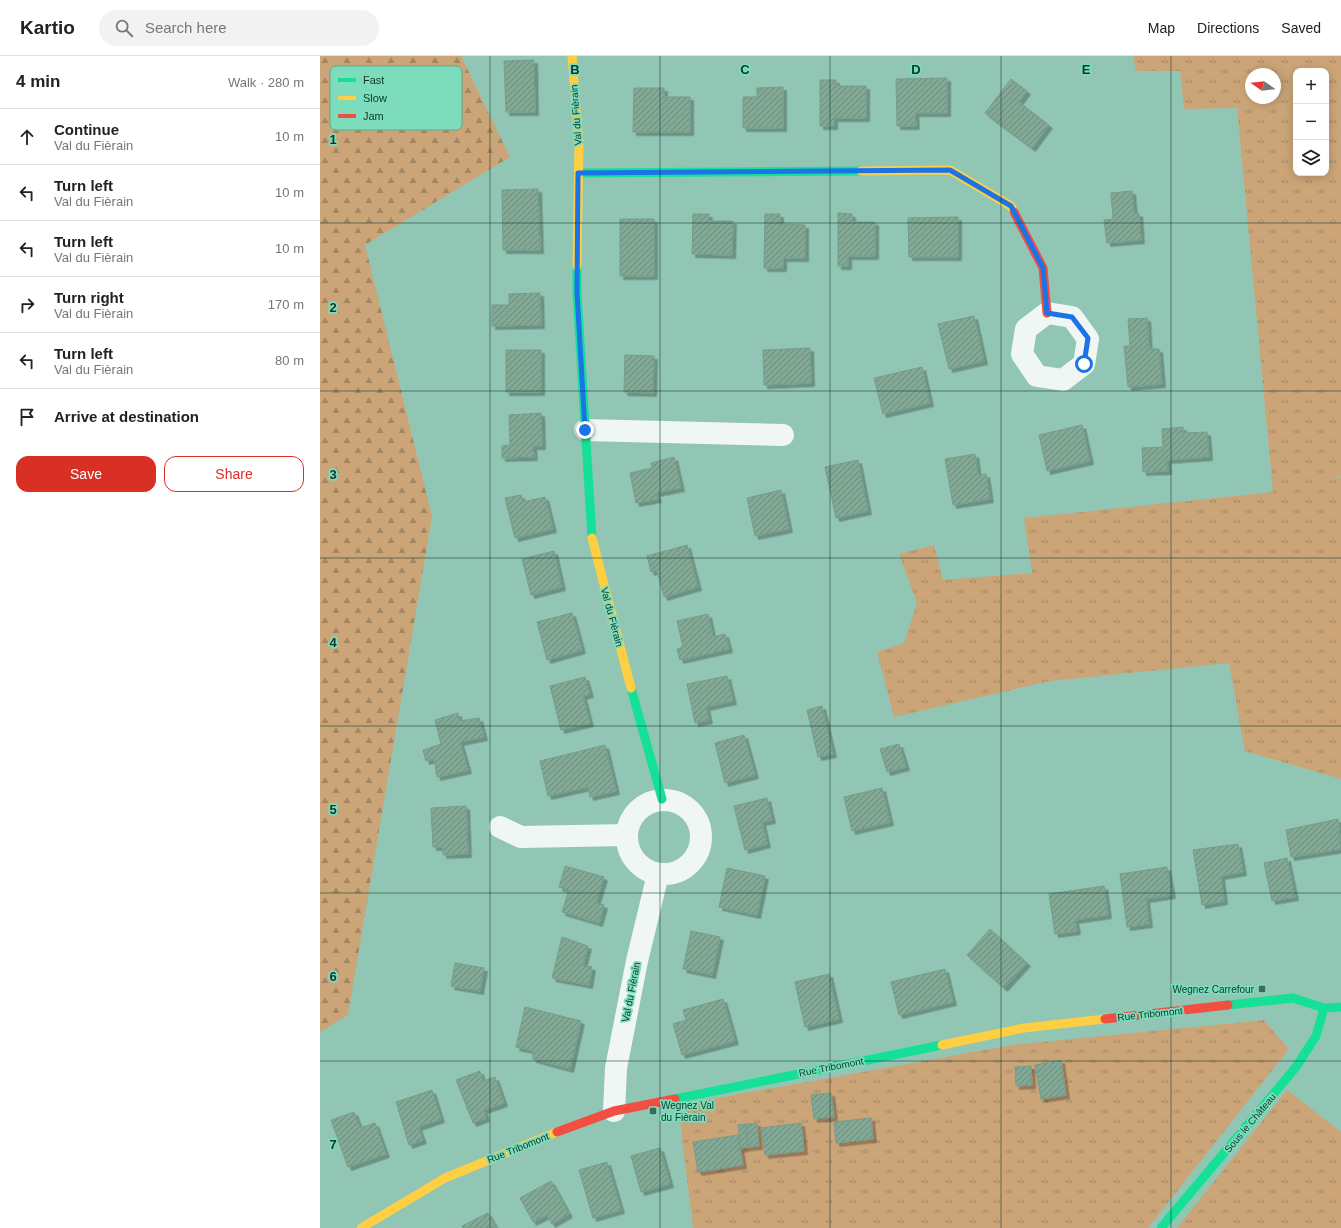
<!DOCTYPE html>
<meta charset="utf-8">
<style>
:root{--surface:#fff;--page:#f2f2f2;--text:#222;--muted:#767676;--line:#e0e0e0;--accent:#d93025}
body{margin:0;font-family:Arial,sans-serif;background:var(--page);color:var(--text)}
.controls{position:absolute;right:12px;top:12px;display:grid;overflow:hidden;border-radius:8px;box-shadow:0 2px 10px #0003}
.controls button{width:36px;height:36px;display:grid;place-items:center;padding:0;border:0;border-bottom:1px solid var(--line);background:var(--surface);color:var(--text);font:20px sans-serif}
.compass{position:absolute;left:925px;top:12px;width:36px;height:36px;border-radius:50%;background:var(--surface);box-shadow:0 2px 10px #0003;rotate:284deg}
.stop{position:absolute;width:12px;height:12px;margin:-9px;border:3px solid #1a73e8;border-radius:50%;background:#fff}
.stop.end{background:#1a73e8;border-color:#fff;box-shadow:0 1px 4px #0008}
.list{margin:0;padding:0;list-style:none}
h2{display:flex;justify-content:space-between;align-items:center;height:52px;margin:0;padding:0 16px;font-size:17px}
h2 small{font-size:13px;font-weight:400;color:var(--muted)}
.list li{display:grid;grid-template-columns:26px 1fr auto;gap:12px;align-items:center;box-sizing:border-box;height:56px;padding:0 16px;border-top:1px solid var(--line)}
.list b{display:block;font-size:15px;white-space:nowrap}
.list p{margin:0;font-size:13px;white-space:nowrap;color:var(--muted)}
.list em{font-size:13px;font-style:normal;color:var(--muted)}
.actions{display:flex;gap:8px;padding:12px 16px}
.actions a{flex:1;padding:9px 0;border:1px solid var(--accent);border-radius:12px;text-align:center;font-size:14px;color:var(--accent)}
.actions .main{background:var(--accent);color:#fff}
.icon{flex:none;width:22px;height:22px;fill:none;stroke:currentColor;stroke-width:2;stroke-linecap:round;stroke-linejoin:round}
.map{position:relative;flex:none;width:1021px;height:1172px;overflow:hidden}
header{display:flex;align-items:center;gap:24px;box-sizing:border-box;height:56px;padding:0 20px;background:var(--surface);border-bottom:1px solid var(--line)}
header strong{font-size:19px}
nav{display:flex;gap:22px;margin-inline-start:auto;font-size:14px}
.search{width:280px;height:36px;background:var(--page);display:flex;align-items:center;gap:10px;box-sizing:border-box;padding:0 14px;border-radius:22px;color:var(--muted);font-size:15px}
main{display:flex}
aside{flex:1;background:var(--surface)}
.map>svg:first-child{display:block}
.grass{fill:url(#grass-tufts);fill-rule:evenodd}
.forest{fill:url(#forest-firs)}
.building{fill:url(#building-hatch);stroke:#779c8a;filter:url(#shadow)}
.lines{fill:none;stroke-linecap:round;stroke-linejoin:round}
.street{stroke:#eff6f4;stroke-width:22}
.fast{stroke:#16e098;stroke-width:9}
.slow{stroke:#ffcf43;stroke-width:9}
.jam{stroke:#f24e42;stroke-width:9}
.route{stroke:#1a73e8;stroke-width:5}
.grid{fill:none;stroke:#0e382c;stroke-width:1;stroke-opacity:0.55}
.poi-dot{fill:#3c6a5c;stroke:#7cdcbb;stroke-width:1.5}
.labels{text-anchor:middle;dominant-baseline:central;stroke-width:3.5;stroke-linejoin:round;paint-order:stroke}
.street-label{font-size:10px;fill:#0e382c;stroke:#7cdcbb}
.poi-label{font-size:10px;fill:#0e382c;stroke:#7cdcbb;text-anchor:end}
.key{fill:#7cdcbb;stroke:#5bab90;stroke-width:1}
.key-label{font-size:11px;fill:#0e382c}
.grid-label{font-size:13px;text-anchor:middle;font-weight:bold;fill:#0e382c;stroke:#7cdcbb;stroke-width:3.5;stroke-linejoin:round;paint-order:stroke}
</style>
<header>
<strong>Kartio</strong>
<div class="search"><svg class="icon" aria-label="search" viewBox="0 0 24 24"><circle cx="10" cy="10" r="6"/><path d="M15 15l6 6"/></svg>Search here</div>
<nav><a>Map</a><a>Directions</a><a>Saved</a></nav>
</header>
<main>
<aside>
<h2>4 min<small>Walk · 280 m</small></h2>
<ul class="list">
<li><svg class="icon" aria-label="ahead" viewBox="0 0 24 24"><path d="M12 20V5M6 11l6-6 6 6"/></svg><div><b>Continue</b><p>Val du Fièrain</p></div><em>10 m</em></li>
<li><svg class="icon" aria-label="left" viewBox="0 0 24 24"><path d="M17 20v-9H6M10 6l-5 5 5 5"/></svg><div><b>Turn left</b><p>Val du Fièrain</p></div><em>10 m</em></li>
<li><svg class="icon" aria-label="left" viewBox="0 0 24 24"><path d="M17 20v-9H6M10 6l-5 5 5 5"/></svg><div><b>Turn left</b><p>Val du Fièrain</p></div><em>10 m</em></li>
<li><svg class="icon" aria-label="right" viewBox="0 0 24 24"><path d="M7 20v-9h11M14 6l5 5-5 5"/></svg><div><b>Turn right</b><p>Val du Fièrain</p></div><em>170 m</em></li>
<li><svg class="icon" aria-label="left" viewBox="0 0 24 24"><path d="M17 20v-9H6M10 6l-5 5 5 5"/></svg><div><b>Turn left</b><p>Val du Fièrain</p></div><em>80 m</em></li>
<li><svg class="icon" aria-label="arrive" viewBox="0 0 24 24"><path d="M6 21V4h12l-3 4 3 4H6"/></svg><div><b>Arrive at destination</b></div></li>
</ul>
<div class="actions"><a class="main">Save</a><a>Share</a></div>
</aside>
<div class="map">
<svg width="1021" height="1172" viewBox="0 0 1021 1172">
<defs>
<pattern id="grass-tufts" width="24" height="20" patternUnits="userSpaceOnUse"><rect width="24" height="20" fill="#cba578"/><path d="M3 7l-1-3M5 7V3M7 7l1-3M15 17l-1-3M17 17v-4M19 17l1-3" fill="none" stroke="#a38763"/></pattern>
<pattern id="forest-firs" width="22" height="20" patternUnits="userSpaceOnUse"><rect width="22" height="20" fill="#cba578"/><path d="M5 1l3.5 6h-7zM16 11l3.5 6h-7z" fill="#a38763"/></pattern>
<pattern id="building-hatch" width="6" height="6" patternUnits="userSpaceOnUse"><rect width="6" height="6" fill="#83a895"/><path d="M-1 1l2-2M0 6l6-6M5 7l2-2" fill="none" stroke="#6a8a7a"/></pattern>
<filter id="shadow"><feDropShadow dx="3.5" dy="3.5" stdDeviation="0" flood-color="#0004"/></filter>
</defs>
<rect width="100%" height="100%" fill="#92c6b4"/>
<path class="grass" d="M813 0H1021V420L999 426 1021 421V723L925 695 909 607 730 625 574 661 557 596 584 587 597 547 579 498 614 489 623 524 712 517 704 462 953 436 917 52 864 53 860 15H816ZM976 15H1006V117H976ZM931 18H955V42H931Z
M944 964 969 993 828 1172H373L358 1049 692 989Z
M967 1034 1021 1076V1172H857Z"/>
<path class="forest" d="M0 0H141L190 101 45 189 112 460 28 959 0 976Z"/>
<path class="building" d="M214 4 215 56H186L184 5Z
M627 22V57H595L596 70H577L576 23Z
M691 23 707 35 699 46 729 69 712 92 665 57Z
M500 24H516V30H546V62H514V70H500Z
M463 31V72H423V41H437V32Z
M314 32H344V41H370V76H313Z
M218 133 220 194H183L182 134Z
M812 135 814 158 819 157 821 184 787 187 784 164 793 163 791 137Z
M518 157 532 158V166H555V200H528V210H518Z
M373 158H389L388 165H413L412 199 372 198Z
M445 158H460V168L485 169V202H463V212H444Z
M638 161V201H589L588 162Z
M300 163H334V220H300Z
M220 237 221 269 172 270V249H189V238Z
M654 260 664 305 629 313 618 268Z
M827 262 829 293H839L842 328 808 331 804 290H810L808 263Z
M490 292 491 327 444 329 443 294Z
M186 294H221V336H186Z
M305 299 334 300 333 337 304 336Z
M602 311 610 347 563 358 554 322Z
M221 357 222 390H213L214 401 182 402V390L190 389 189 359Z
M762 369 770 405 727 415 719 379Z
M863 371V377L887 376 889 401 847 404 848 415 823 416 822 392 843 391 842 373Z
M655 398 658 419 666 418 670 443 633 449 625 403Z
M354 401 361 432 336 437 338 443 316 447 310 417 332 412 331 407Z
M538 404 548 455 516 462 505 411Z
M461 434 469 473 435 480 427 442Z
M201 439 203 446 225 441 233 473 195 482 185 442Z
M367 489 378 531 344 541 337 514 331 516 327 500Z
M234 495 242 531 211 539 202 503Z
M252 557 262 594 227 604 217 566Z
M388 558 393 581 405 578 409 593 360 604 357 593 363 591 357 565Z
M407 620 413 645 386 651 389 664 375 667 367 628Z
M265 621 270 638 263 640 270 667 241 674 230 630Z
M502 650 513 698 498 701 487 654Z
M138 657 139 665 159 662 164 681 140 686 148 714 117 721 114 703 106 705 103 694 121 688 115 664Z
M424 679 435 719 405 727 395 687Z
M579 688 586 711 567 716 560 693Z
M285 689 296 735 270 741 268 731 228 740 220 705Z
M562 732 570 766 532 775 524 741Z
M447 742 452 764 442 766 447 788 425 794 414 750Z
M146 750 148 798 123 799V791H113L111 752Z
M1018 763 1021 793 971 801 966 774Z
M918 788 923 816 901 820 904 845 882 849 873 794Z
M967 802 975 841 952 845 944 807Z
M245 810 284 821 276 847 284 849 279 867 242 856 249 834 239 831Z
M847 811 852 839 826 843 829 868 807 871 800 818Z
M407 812 445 820 437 859 399 851Z
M784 830 788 859 755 864 757 875 735 878 729 838Z
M670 873 707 907 684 932 647 899Z
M371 875 400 881 392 919 363 913Z
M242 881 268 890 263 909 272 911 269 929 232 922Z
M135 907 164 912 160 935 131 930Z
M625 913 633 946 579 959 571 926Z
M509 918 519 963 485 971 475 926Z
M403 943 415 985 362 999 353 968 366 964 363 954Z
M205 951 261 965 250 1013 213 1003V995L196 991Z
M741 1004 746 1039 721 1043 715 1009Z
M711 1010 712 1029 696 1030 695 1011Z
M160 1015 163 1025 175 1021 184 1047 164 1054 166 1062 153 1067 136 1024Z
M112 1034 121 1063 98 1071 103 1084 89 1089 76 1046Z
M511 1037 514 1061 494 1063 491 1039Z
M34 1056 40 1072 55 1067 66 1098 28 1111 11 1064Z
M551 1062 553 1083 516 1087 514 1066Z
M437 1067 439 1090 428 1091 426 1068Z
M481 1067 484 1095 445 1099 441 1072Z
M426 1068 428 1091 420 1092 418 1069Z
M418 1079 423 1109 378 1116 373 1086Z
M340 1092 350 1128 321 1136 311 1100Z
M287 1106 301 1154 273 1162 259 1114Z
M231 1125 249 1158 232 1168 227 1159 213 1166 200 1142Z
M168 1157 176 1172H143L142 1170Z"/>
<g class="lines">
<path class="street" d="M727 257 752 261 768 283 764 308 743 324 717 320 702 298 706 273Z
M265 374 463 379
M307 781a37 37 0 1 1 74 0a37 37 0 1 1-74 0Z
M180 771 201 781 307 779
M294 1055 296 1012 317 905 338 818"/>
<path class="fast" d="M258 117 541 115
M257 210V237L272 482
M311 632 342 743
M908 949 973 942 1004 952 1021 951
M355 1043 622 989
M841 1172 976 1011 996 980 1004 952"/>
<path class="slow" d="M252 0 259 89 257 210
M541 115 630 114 691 150 694 156
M272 482 311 632
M622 989 704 972 785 963
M41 1172 125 1122 237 1076"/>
<path class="jam" d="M694 156 723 212 727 257
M785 963 908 949
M237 1076 294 1055 355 1043"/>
</g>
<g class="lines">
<path class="route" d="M265 374 257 237 258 117 630 114 691 150 723 212 727 257 752 261 768 282 764 308"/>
</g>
<path class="grid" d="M170 0V1172M340 0V1172M510 0V1172M681 0V1172M851 0V1172M0 167H1021M0 335H1021M0 502H1021M0 670H1021M0 837H1021M0 1005H1021"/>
<g class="poi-dot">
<rect x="938" y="929" width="8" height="8" rx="2"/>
<rect x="329" y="1051" width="8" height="8" rx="2"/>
</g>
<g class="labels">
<g class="street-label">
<text transform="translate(256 59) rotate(-94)">Val du Fièrain</text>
<text transform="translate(292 561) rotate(75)">Val du Fièrain</text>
<text transform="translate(311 936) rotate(-79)">Val du Fièrain</text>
<text transform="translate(830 958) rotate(-6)">Rue Tribomont</text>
<text transform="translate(511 1011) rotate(-11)">Rue Tribomont</text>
<text transform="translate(930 1067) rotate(-50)">Sous le Château</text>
<text transform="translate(198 1092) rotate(-22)">Rue Tribomont</text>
</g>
<g class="poi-label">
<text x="934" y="933">Wegnez Carrefour</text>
<text x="341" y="1049" text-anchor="start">Wegnez Val<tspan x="341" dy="12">du Fièrain</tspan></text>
</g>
</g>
<rect x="10" y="10" width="132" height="64" rx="6" class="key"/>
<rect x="18" y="22" width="18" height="4" fill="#16e098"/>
<rect x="18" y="40" width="18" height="4" fill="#ffcf43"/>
<rect x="18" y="58" width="18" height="4" fill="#f24e42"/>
<g class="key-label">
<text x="43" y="28">Fast</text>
<text x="43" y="46">Slow</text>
<text x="43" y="64">Jam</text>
</g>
<g class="grid-label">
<text x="255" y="18">B</text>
<text x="425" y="18">C</text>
<text x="596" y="18">D</text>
<text x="766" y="18">E</text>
<text x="13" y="88">1</text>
<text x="13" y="256">2</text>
<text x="13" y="423">3</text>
<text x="13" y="591">4</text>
<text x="13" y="758">5</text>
<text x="13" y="925">6</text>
<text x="13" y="1093">7</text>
</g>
</svg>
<div class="controls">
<button>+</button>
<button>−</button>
<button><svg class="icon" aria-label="layers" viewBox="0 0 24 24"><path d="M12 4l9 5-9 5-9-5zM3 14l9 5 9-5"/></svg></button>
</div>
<svg class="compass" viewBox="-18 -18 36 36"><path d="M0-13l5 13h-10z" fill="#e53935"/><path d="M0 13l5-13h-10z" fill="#767676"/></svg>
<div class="stop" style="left:764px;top:308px"></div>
<div class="stop end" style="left:265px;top:374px"></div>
</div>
</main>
